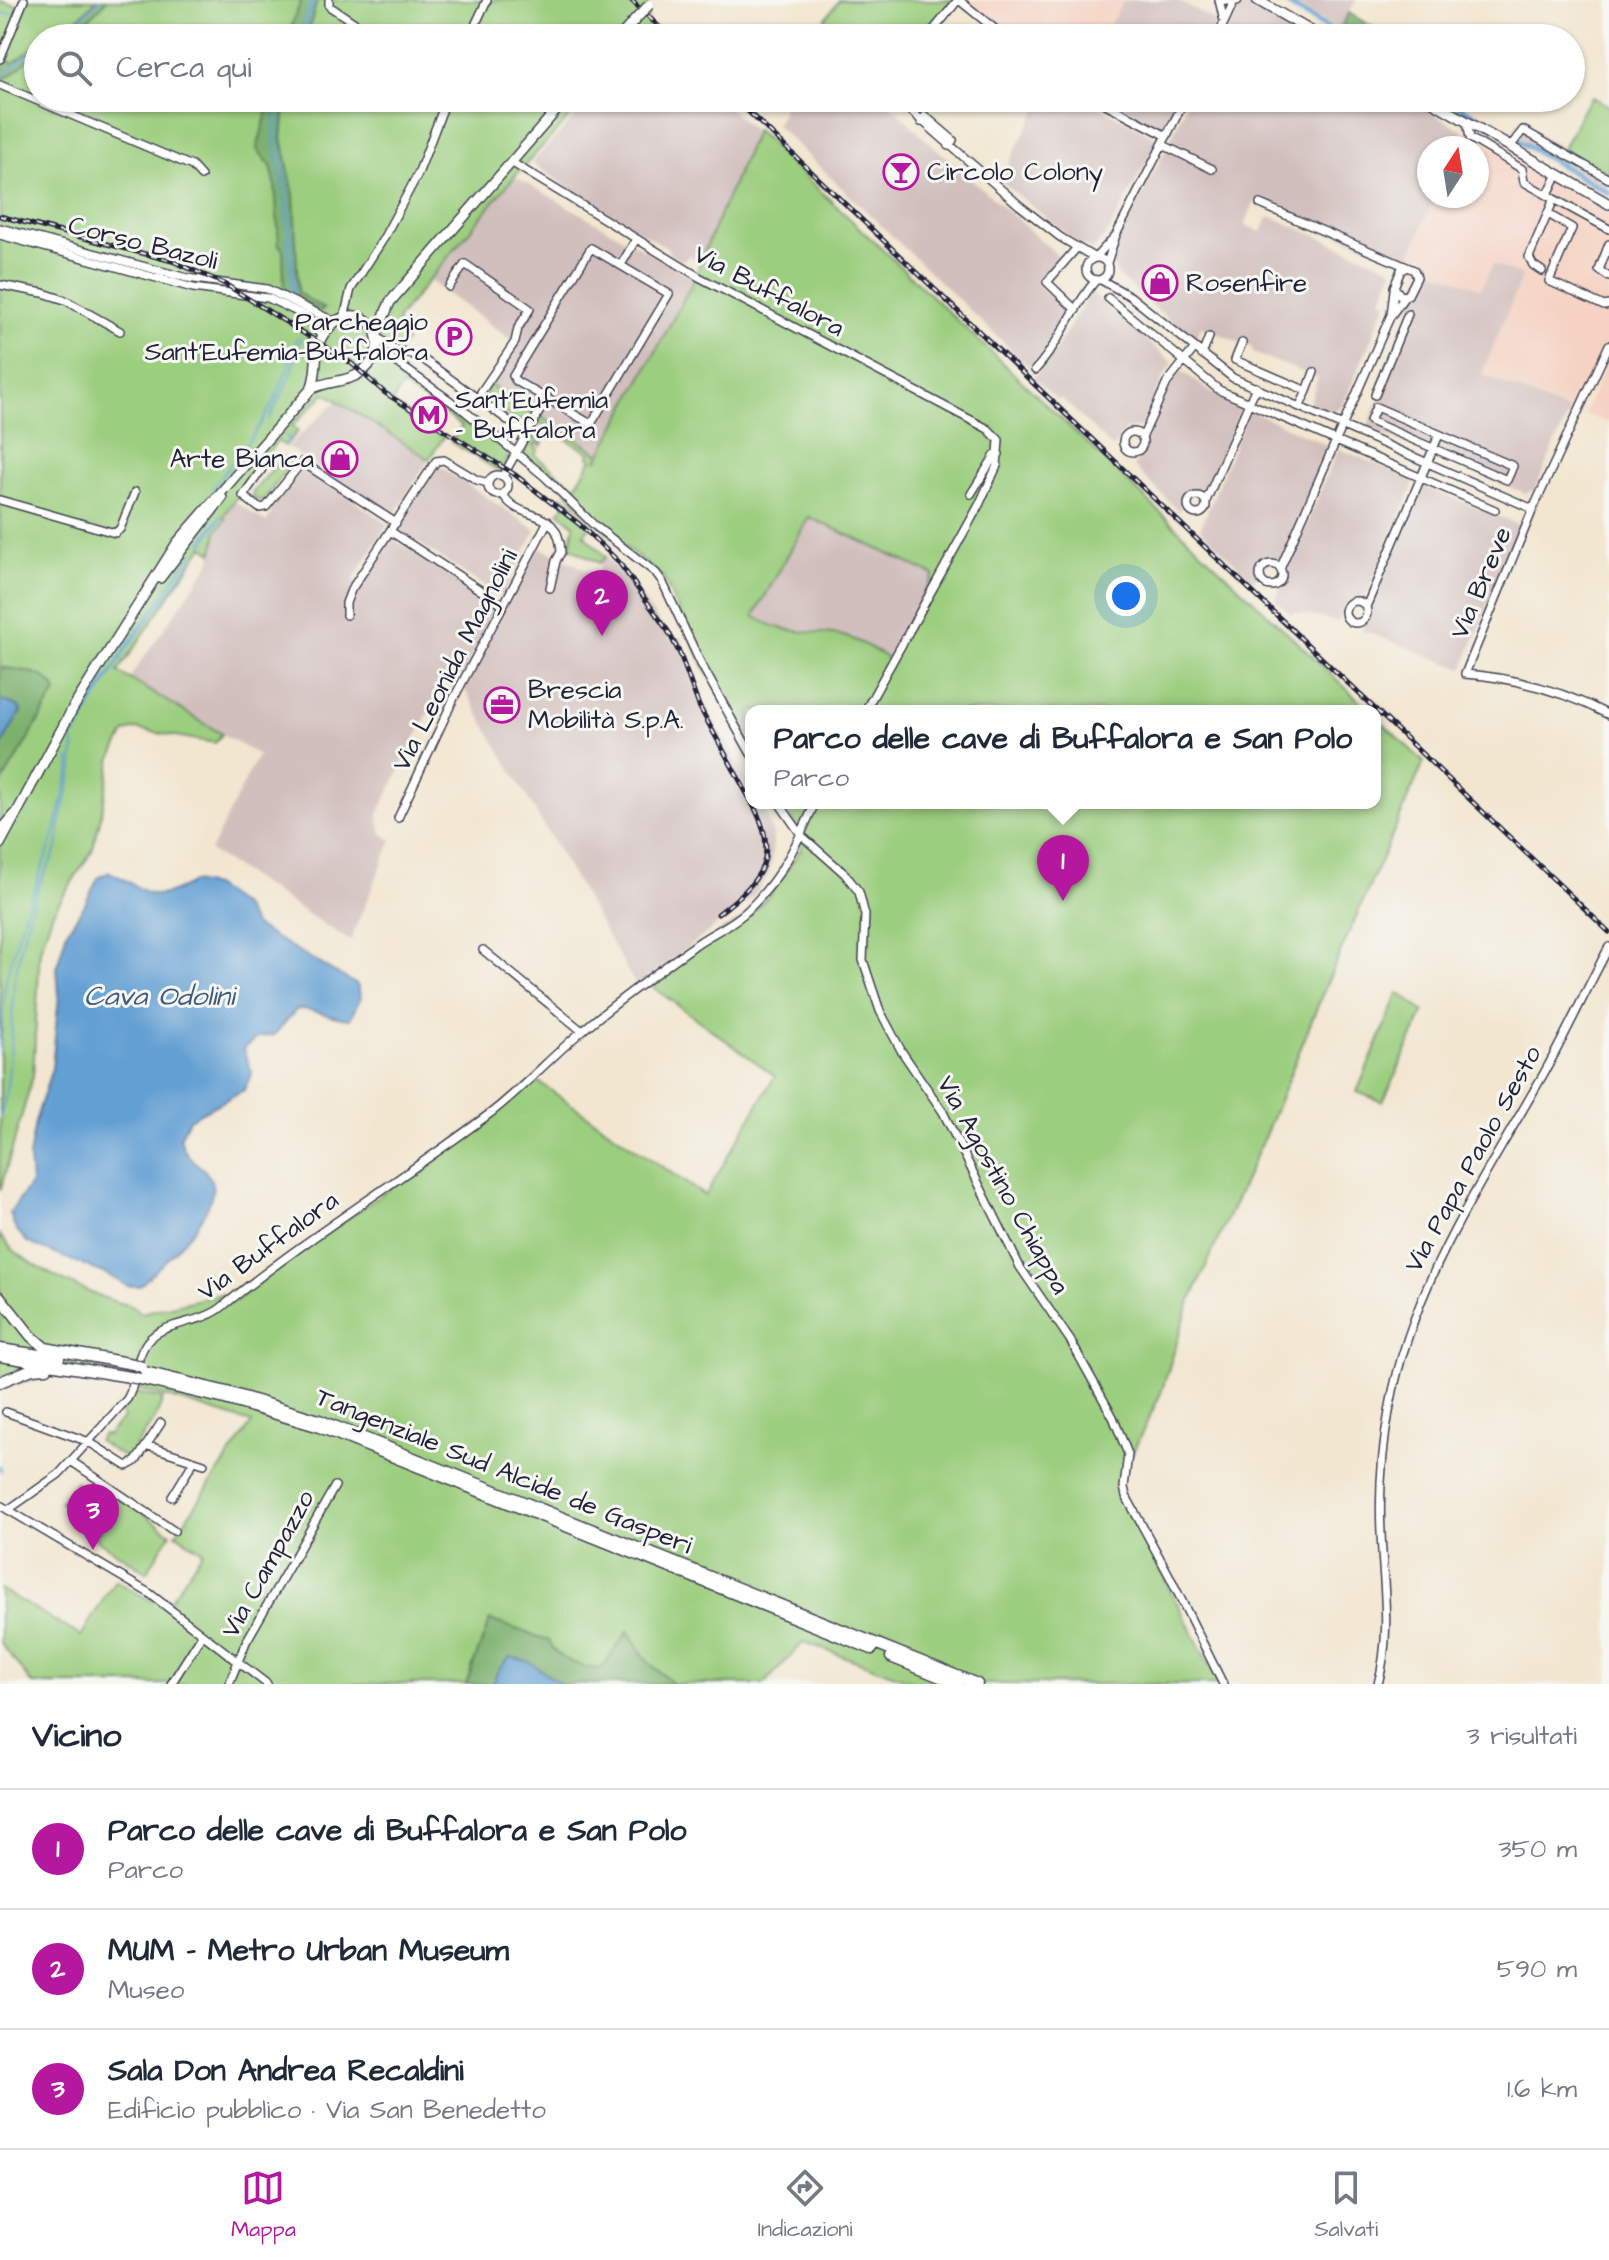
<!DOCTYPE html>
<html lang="it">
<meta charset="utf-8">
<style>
:root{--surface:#fff;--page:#f2f2f3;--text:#1f2937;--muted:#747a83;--line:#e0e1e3;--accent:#b5179e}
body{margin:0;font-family:"Architects Daughter",sans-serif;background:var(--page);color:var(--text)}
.compass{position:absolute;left:1417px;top:136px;width:72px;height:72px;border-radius:50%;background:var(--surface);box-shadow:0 2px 6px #0004;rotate:12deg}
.you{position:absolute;left:1126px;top:596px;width:28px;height:28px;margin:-20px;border:6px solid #fff;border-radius:50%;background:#1a73e8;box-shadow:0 0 0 12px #1a73e833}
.badge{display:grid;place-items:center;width:52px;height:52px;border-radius:50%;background:var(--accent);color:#fff;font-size:26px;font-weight:700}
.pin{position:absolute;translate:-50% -66px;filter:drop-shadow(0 2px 4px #0008)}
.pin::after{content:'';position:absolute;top:42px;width:28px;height:24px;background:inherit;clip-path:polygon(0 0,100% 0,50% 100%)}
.popup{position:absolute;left:745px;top:705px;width:636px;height:104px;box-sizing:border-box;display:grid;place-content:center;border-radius:16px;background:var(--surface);filter:drop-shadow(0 2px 6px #0005);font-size:26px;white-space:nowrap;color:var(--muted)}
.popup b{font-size:30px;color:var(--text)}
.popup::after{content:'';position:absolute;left:50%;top:100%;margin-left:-16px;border:16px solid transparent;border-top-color:var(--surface)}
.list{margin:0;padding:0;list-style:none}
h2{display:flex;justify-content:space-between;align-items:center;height:104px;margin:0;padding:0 32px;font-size:34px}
h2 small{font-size:26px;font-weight:400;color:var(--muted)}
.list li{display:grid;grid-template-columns:52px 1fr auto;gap:24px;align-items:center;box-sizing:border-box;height:120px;padding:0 32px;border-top:2px solid var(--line)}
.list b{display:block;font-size:30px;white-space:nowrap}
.list p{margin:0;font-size:26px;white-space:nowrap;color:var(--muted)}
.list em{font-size:26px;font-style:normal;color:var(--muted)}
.icon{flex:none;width:44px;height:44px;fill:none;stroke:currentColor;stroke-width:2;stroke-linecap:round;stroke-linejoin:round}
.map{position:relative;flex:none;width:1609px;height:1684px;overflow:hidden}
.search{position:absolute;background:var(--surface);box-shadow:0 2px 6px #0004;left:24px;right:24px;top:24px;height:88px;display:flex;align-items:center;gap:20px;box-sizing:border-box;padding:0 28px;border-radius:44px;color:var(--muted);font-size:30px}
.sheet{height:464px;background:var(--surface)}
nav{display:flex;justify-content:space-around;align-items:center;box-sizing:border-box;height:112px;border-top:2px solid var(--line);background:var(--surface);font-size:22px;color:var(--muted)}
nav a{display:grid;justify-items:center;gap:4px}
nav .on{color:var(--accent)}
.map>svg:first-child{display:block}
.built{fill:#f5d2c2}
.industrial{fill:#d1bfbd}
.green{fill:#9bce7e;stroke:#5e785c;stroke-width:2;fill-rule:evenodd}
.forest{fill:#7cb16d;stroke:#4f6a54;stroke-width:2}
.water{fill:#629fd3;stroke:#426087;stroke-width:2}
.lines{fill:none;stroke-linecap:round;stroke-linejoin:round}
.stream{stroke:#629fd3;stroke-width:2}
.canal{stroke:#629fd3;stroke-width:6}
.minor-casing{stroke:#413f51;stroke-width:10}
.major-casing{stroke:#413f51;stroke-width:12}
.highway-casing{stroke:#413f51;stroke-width:13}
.minor{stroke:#fff;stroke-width:7}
.major{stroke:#fff;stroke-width:9}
.highway{stroke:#fff;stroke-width:10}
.rail-casing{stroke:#22223b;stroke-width:5}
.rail{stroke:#f6f6f2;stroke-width:2;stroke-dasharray:6;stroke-linecap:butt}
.major-bridge-casing{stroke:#413f51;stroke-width:12;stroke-linecap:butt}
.highway-bridge-casing{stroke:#413f51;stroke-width:13;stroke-linecap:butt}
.major-bridge{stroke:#fff;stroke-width:9}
.highway-bridge{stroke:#fff;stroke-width:10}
.labels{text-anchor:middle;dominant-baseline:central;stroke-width:6;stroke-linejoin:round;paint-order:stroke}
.poi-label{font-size:26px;fill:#22223b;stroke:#f6f6f2;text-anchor:start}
.street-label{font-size:26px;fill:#22223b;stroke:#f6f6f2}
.water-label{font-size:28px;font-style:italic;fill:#3f5a7f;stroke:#f6f6f2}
</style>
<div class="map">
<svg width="1609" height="1684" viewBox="0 0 1609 1684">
<rect width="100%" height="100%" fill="#f6f6f2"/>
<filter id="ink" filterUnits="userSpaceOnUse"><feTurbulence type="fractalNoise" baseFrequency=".0125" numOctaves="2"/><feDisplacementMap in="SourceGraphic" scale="16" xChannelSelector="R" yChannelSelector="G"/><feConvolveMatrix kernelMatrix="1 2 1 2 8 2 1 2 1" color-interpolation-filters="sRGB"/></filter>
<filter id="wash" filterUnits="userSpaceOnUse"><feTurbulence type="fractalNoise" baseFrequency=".006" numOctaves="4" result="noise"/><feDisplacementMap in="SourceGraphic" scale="32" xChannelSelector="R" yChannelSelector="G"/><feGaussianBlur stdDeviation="1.8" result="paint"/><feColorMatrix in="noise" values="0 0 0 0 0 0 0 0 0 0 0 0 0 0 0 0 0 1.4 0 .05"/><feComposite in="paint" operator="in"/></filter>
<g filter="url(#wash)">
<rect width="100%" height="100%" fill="#f2e6d0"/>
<path class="built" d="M962 0H1124L1102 38H1012Z
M1463 130 1609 213V338L1576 412 1482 373 1522 276 1493 264 1481 289 1409 259 1436 196H1477V148H1456Z
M1609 356V423L1584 414Z"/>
<path class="industrial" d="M1124 0H1177L1217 22 1209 38H1102Z
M1288 0H1356L1339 30Z
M1245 6 1251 9 1302 38H1224L1239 8Z
M592 98H718L755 132 700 261 690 255 681 261 670 254 667 247 605 212 532 163Z
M788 98H884L921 135 1061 258 1037 284 1067 313 1046 350 1029 367 776 125Z
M1043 98H1082L1159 139 1109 231 1093 250 1077 243 1000 180Z
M1099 98H1180L1164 131Z
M1189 98H1403L1463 130 1455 148H1429V196H1435L1409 260 1481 289 1493 264 1522 276 1482 374 1570 411 1535 489 1526 493 1514 489 1367 428 1418 311 1409 307 1425 270 1255 200 1245 225 1262 232 1268 217H1272L1392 268 1393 271 1382 299 1387 302 1343 405 1333 411 1309 404 1318 378 1253 353 1252 347 1201 327 1194 341 1118 276 1112 262 1115 246 1165 151Z
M1518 122 1609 176V188L1512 133Z
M516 177 694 278 628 410 602 455 491 385 517 344 430 281Z
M1090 292 1173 363 1163 378 1143 424 1140 427 1125 430 1113 448 1061 398 1057 400 1033 377 1051 358Z
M1180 370 1212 393 1241 408 1208 485 1186 496 1179 511 1134 467 1165 395Z
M338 400 429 459 393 517 287 447Z
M1251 411 1329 446 1283 555 1281 560 1260 567 1254 581 1200 529 1248 412Z
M1340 449 1413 480 1414 483 1367 594 1363 599 1347 604 1338 622 1294 612 1291 614 1275 600 1337 451Z
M302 466 388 524 353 580 361 585 392 538 491 602 495 610 456 687 444 681 378 814 382 834 392 840 350 941 210 851 258 755 129 679 210 563 218 531 227 519 220 514 231 499 266 522 272 513 268 511Z
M439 466 536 530 501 597 399 530 398 526 436 467Z
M1423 486 1522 526 1505 573 1488 604 1463 669 1362 630Z
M809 518 933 575 889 657 851 637 822 631 785 629 770 625 755 615Z
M537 546 597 575 602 561 606 557 635 588 671 640 681 637 703 700 751 787V803H760L773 834 772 861 769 873 753 897 637 987 464 688Z"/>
<path class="green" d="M26 0H647L648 31 642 38H38V98H587L515 176 398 318 397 332 406 341 391 362 402 372 398 379 475 430 477 428 507 450 510 455 501 472 451 442 462 426 402 386 392 403 444 437 429 459 325 393 292 426 298 431 285 446 277 441 223 516 226 519 217 531 213 553 203 546 118 672 222 734 215 743 135 729 125 733 112 757 100 821 92 851 53 912 40 950 33 1076 0 1191V1L22 7Z
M839 0H952L953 1 921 38H835L825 29 822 23Z
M1592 97 1609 106V176L1563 149 1583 109Z
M756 130 1370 711H751V749L702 663 663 577 614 538 575 502 563 485 527 457 523 449 531 436 543 443 541 446 537 443 534 446 538 450 535 455 575 487 592 459 588 456 590 453 541 424 537 426 542 417 600 454 597 461 697 274 700 261ZM809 517 934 575 889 659C877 652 864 643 850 638 813 626 791 640 754 616Z
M490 385 533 413 527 423 516 421 488 400 485 394Z
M283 457 291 464 264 500 259 501 253 497 252 493Z
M563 496 592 525 584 534 606 557 599 563 566 545V542L571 543 574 525 559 512 566 503 561 498Z
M1375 716 1424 762 1327 983 1266 1133 1189 1304 1161 1393 1119 1481 1121 1495 1219 1684H920L804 1642 764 1684H32L0 1642V1589L81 1636 115 1580 151 1601 156 1594 169 1602 203 1551 176 1534 252 1423C196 1407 110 1375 54 1376 35 1377 17 1383 0 1390V1235C16 1262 83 1291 113 1301 125 1305 132 1304 141 1313L221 1294 237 1300 290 1257 361 1209 537 1081 705 1196 775 1076 654 988 650 982 703 943 750 915 771 893 801 849 796 826 782 803H1375Z
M1399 993 1424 1012 1383 1102 1357 1092Z
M135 1393 163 1399 156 1417 133 1450 136 1453 133 1458 126 1459 98 1441 103 1434 107 1436 124 1417 120 1413Z
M75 1482 102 1502 93 1516 91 1511 77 1498 73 1502 67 1497 63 1501 68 1508 60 1502Z
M120 1497 171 1533 147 1572 94 1538Z"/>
<path class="forest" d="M97 0H107L72 36 50 38 65 31Z
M301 0H317L307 38H287Z
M1349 13 1391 38H1353L1339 30Z
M38 44V52C25 60 15 76 0 80L3 59 13 63Z
M271 98H286L282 138 294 195 298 293 324 309 320 311 284 291 283 250 279 245 275 184 271 166 257 149Z
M0 667C19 671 50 670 56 692L0 786V748L21 711 18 706 0 700Z
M490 1620 550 1641C552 1658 585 1669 601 1669L628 1631 648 1662 673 1684H562L527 1661 498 1670 493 1684H466Z"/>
<path class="water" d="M0 700 18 706 21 711 0 748Z
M109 872C150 889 146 908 193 882L213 886 242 906 255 926 357 985 361 997 350 1019C331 1018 316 1009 297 1009L274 1035 258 1037 243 1049 252 1073 244 1090 189 1119 180 1138C182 1143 184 1151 188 1155 196 1166 209 1169 212 1184 218 1215 160 1265 140 1286H127L106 1274 28 1243 15 1228 10 1213 31 1183 29 1157 35 1122 52 1068 59 995 57 966 67 931 84 906 98 878Z
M510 1657 527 1661 562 1684H493L498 1670Z"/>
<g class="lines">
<path class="stream" d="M0 13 14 14
M60 38 100 0
M298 38 312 0
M303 38 315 0
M0 78 38 47
M278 98C266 138 281 165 285 204 287 233 288 262 292 292
M283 98 279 135 289 195 295 292
M269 419 291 375 301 338
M284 445 290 439 284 434
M212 489C255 434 280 406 297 337
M201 543 220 516
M203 545 222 516
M72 735 129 643 192 553
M74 737 126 650 196 555
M0 1052 5 982 25 912 52 842 70 770V758
M0 1117 6 1095 11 1046 14 981 24 934 38 887 57 848 59 828 73 769 74 741
M0 1466 1 1471"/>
<path class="canal" d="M1281 0 1344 38
M1445 98 1609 193"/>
</g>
</g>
<g filter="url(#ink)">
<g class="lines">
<defs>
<path id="minor" d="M329 0V6L376 37
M959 0 1006 38
M1219 0 1224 21
M469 38 487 0
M927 38 958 0
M1217 38 1234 1
M0 59 24 0
M0 85 192 166 201 176
M896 98 1019 205 1060 237 1095 258 1116 235
M1094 98 1167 136
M921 122 925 116 953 140 949 146
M1467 122 1470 138 1522 169 1524 182 1554 199 1529 257 1533 265 1542 271
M1163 145 1212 169
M1510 147 1523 130 1609 179
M511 162 699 277 988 429 999 440 997 466 979 505 865 711
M1548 194 1558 174
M1554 199 1609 229
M1260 204 1407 267
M1548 214 1572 228 1549 281 1604 306 1609 305
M0 228 187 278 267 289 335 322
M0 235 193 288 268 298 306 316 322 337
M1609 244 1599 270 1609 277
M591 248 669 294 591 424 516 381 513 376Z
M1074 251 1047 282 1076 310
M1086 269a11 11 0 1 1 22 0a11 11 0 1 1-22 0Z
M1107 263 1116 235 1186 98
M621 265 636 239
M1407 267 1414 270 1417 277 1408 295 1401 296 1394 287 1401 270Z
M1101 280 1130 296 1233 378 1533 509
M0 285 43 293 65 300 120 331
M449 287 465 264 530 309 518 328 515 342 481 392 480 400
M1108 298 1219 390 1495 510
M1391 315 1394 290
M344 318 351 289 382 241 418 174 447 98
M378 337 391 348 420 357 527 434
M1242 343 1235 360 1307 391 1300 406
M1609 345 1533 509 1465 674C1517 678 1563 691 1609 715
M1202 355 1209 337
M374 356 383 354 389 357 466 412 544 476 594 525 656 573 662 581 701 664 751 754
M1035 370C1060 343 1072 308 1096 280
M1307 391 1314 372
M1375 395 1408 314
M1376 407 1513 466 1507 480 1370 421Z
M1123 442a10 10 0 1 1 20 0a10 10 0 1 1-20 0Z
M1142 438 1167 383 1194 349
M251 461 262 469 243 496 259 508 266 507 302 462 396 523
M488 485a10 10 0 1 1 20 0a10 10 0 1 1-20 0Z
M503 476 547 398V392
M503 494C519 524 559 504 561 552L556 561 550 588
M971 494 995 455 999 454
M1188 505a9 9 0 1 1 18 0a9 9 0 1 1-18 0Z
M0 500 115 533 120 529 135 492
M1206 501 1256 387
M390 531 503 605
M1260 575a11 11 0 1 1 22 0a11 11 0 1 1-22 0Z
M1280 569 1390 317 1405 296
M1345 612a11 11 0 1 1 22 0a11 11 0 1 1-22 0Z
M1366 607 1439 435
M346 615V603L351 590 436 461 444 460 477 480 488 483
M779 803 802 836 845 874 859 892 865 915 863 960 880 1011 902 1052 943 1112 1020 1267 1070 1340 1113 1417 1128 1454 1124 1487 1126 1496 1169 1575 1223 1684
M398 818 454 698 548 521
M0 830 14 814
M483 950 582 1031
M6 1412 89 1442 127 1466 136 1461 161 1423
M146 1445 204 1464
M71 1461 174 1531
M172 1497 194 1461
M0 1505 149 1593 267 1684
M8 1510 59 1474 127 1399C138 1382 134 1359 147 1342 165 1320 200 1325 222 1307 308 1236 403 1179 492 1112 524 1087 551 1057 582 1031 618 1000 659 971 698 943 714 932 734 924 748 910 781 878 797 844 815 803
M171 1684 202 1635
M229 1684 246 1642 335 1486
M1378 1684C1392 1632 1383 1585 1381 1533 1379 1491 1382 1448 1390 1406 1412 1287 1477 1190 1536 1087 1563 1042 1584 993 1609 947"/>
<path id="major" d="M1225 0H1237
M1257 0 1323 38
M619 38 635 20
M1426 98 1609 204
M377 333 390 302 567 98
M160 578 222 498
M0 844 73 708 177 543 311 389C320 370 311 348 326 331 358 291 400 339 363 371 348 383 328 380 311 389"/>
<path id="highway" d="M0 1297 31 1336 45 1348 133 1364
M0 1349 59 1358
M0 1356 130 1377
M141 1371 227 1392 319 1420 977 1684
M140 1379 225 1399 317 1426 872 1649
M0 1382 32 1369 47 1368
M891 1657 958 1684"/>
</defs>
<use href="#minor" class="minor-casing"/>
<use href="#major" class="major-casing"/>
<use href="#highway" class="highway-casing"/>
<use href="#minor" class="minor"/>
<use href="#major" class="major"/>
<use href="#highway" class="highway"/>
<defs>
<path id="rail" d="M631 0 671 38
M734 98 1609 932
M0 216 172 261 225 284 351 363 385 393 514 474 579 524 618 561 668 631 680 654 699 706 751 801
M718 914C761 881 782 857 752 803"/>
</defs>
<use href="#rail" class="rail-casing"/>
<use href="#rail" class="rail"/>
<defs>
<path id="major-bridge" d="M635 20 649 5"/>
<path id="highway-bridge" d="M133 1364 142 1367
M130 1377 140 1379"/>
</defs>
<use href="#major-bridge" class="major-bridge-casing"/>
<use href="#highway-bridge" class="highway-bridge-casing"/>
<use href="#major-bridge" class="major-bridge"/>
<use href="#highway-bridge" class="highway-bridge"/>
</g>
</g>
<defs>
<symbol id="bar-ring" viewBox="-11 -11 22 22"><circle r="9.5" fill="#f6f6f2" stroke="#b5179e" stroke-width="1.5"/><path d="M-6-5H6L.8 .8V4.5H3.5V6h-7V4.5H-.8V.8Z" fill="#b5179e"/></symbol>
<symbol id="shop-ring" viewBox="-11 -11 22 22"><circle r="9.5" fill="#f6f6f2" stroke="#b5179e" stroke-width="1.5"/><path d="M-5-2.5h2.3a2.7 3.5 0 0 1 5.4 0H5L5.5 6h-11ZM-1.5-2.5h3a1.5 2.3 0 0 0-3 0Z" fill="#b5179e"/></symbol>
<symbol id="parking-ring" viewBox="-11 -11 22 22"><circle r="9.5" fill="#f6f6f2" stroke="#b5179e" stroke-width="1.5"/><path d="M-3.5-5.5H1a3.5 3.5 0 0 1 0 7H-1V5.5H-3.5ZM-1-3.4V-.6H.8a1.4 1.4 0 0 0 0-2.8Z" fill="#b5179e"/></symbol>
<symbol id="metro-ring" viewBox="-11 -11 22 22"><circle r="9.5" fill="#f6f6f2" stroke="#b5179e" stroke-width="1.5"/><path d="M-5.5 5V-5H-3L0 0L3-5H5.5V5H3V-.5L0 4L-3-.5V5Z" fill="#b5179e"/></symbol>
<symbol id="office-ring" viewBox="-11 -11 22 22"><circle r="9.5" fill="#f6f6f2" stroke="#b5179e" stroke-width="1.5"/><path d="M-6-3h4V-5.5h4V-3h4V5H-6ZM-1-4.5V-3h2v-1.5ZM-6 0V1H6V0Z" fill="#b5179e"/></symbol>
</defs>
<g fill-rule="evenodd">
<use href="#bar-ring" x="881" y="152" width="40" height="40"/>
<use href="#shop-ring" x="1140" y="263" width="40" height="40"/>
<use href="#parking-ring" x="434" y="317" width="40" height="40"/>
<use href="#metro-ring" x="409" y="395" width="40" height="40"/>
<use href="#shop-ring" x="320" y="439" width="40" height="40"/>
<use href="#office-ring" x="482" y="685" width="40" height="40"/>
</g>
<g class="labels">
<g class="poi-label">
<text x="927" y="172">Circolo Colony</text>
<text x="1186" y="283">Rosenfire</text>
<text x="428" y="322" text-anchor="end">Parcheggio<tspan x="428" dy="30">Sant'Eufemia-Buffalora</tspan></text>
<text x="455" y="400">Sant'Eufemia<tspan x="455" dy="30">- Buffalora</tspan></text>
<text x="314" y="459" text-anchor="end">Arte Bianca</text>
<text x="528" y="690">Brescia<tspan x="528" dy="30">Mobilità S.p.A.</tspan></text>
</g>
<g class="street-label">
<text transform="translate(143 243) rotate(14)">Corso Bazoli</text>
<text transform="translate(769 291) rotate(28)">Via Buffalora</text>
<text transform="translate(1481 583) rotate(-67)">Via Breve</text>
<text transform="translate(455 660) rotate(-63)">Via Leonida Magnolini</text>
<text transform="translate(1473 1159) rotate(-61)">Via Papa Paolo Sesto</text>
<text transform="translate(1003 1185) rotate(61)">Via Agostino Chiappa</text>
<text transform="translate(268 1246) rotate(-36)">Via Buffalora</text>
<text transform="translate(504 1471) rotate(22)">Tangenziale Sud Alcide de Gasperi</text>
<text transform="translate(268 1564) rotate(-61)">Via Campazzo</text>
</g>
<g class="water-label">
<text x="159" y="996">Cava Odolini</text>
</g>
</g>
</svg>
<svg class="compass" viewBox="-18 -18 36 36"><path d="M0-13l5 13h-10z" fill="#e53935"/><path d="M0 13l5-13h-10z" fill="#747a83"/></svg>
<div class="you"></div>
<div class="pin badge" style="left:1063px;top:901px">1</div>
<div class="popup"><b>Parco delle cave di Buffalora e San Polo</b>Parco</div>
<div class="pin badge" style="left:602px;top:636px">2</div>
<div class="pin badge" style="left:93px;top:1550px">3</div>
<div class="search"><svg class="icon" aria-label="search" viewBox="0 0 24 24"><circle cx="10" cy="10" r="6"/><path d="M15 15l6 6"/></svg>Cerca qui</div>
</div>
<section class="sheet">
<h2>Vicino<small>3 risultati</small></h2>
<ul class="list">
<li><span class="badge">1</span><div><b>Parco delle cave di Buffalora e San Polo</b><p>Parco</p></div><em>350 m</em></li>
<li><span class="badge">2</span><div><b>MUM - Metro Urban Museum</b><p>Museo</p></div><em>590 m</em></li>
<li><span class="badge">3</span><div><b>Sala Don Andrea Recaldini</b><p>Edificio pubblico · Via San Benedetto</p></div><em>1.6 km</em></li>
</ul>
</section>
<nav>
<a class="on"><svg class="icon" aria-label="map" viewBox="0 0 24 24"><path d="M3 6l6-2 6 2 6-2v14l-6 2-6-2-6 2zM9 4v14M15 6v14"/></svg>Mappa</a>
<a><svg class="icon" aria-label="directions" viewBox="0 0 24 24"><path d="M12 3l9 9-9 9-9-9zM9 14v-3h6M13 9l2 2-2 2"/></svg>Indicazioni</a>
<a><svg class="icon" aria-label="saved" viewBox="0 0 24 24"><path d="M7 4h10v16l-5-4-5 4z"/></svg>Salvati</a>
</nav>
